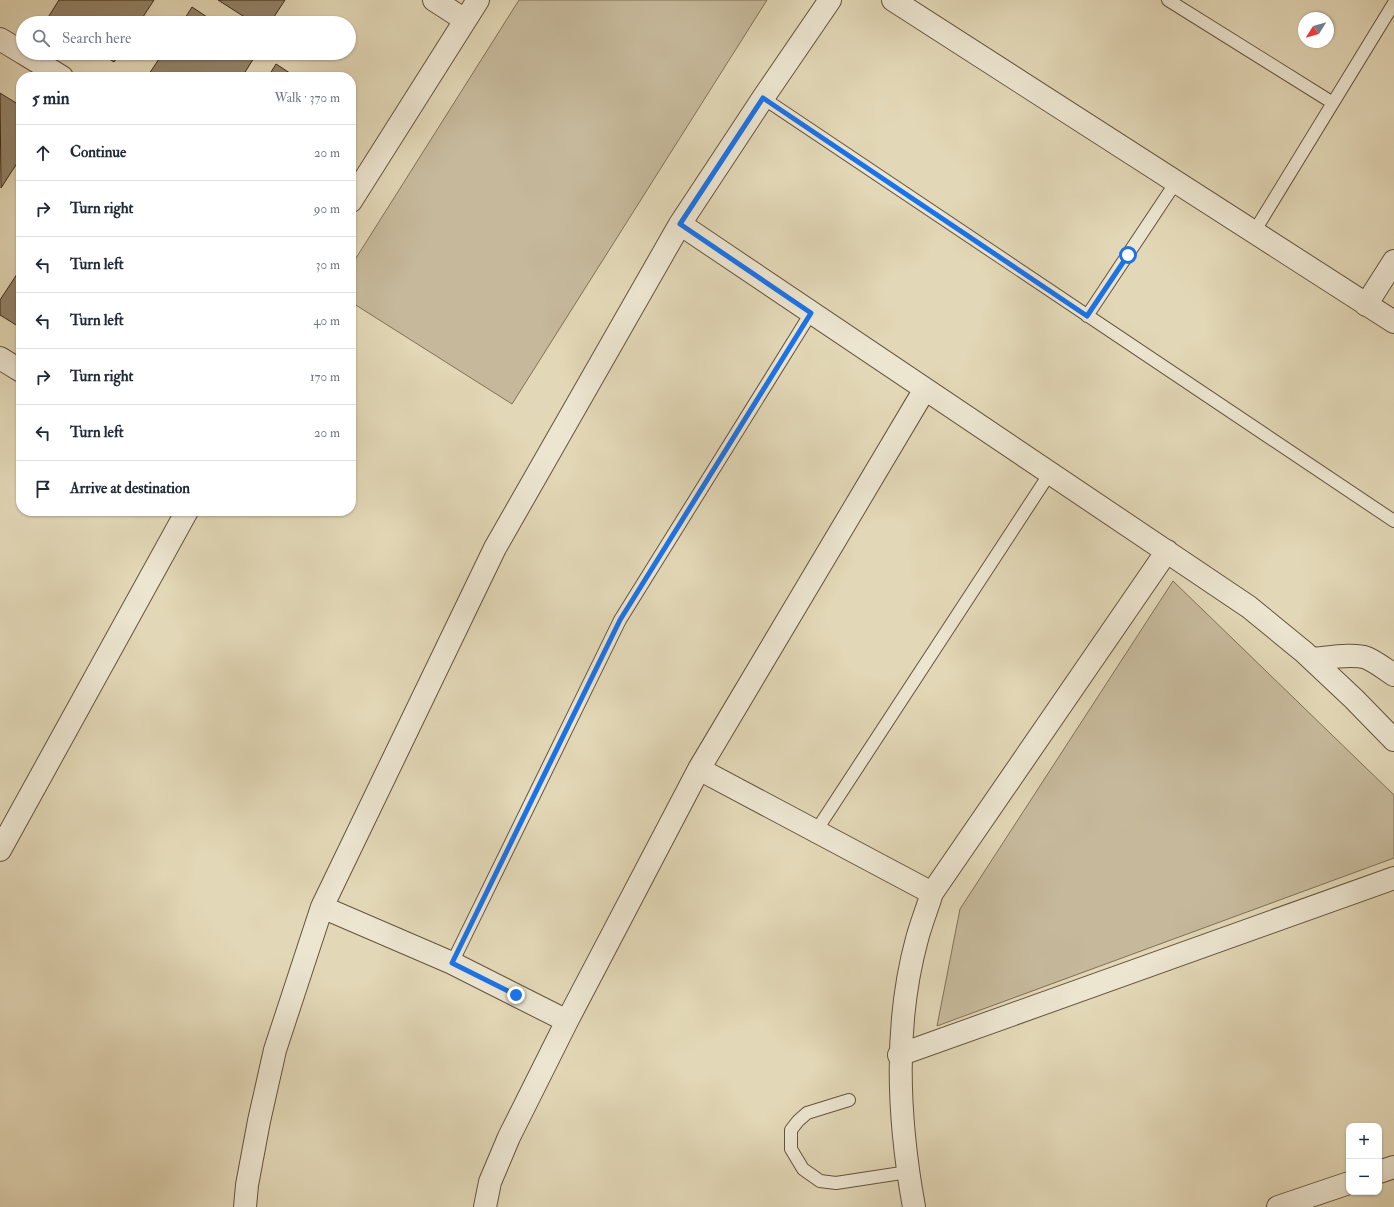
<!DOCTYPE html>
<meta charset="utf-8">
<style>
:root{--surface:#fff;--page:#f2f2f3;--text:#1f2937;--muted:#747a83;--line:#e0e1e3}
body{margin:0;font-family:"IM FELL Double Pica",serif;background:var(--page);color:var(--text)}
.controls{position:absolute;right:12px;bottom:12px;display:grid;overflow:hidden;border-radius:8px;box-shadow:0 1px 3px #0004}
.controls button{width:36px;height:36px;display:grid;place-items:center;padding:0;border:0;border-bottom:1px solid var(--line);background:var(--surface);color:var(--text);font:20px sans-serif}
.compass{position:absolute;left:1298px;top:12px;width:36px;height:36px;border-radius:50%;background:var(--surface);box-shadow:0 1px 3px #0004;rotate:233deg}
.stop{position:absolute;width:12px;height:12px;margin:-9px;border:3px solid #1a73e8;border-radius:50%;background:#fff}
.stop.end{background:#1a73e8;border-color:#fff;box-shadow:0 1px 4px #0008}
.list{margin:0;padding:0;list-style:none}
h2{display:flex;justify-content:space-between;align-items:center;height:52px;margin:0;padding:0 16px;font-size:17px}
h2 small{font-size:13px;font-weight:400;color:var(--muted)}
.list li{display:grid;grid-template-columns:26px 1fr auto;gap:12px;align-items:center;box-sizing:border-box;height:56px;padding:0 16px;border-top:1px solid var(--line)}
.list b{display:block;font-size:15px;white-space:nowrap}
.list em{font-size:13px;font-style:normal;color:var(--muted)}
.icon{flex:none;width:22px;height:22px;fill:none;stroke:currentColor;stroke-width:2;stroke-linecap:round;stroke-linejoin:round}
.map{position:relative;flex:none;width:1394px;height:1207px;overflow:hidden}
.search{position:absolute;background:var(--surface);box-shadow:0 1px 3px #0004;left:16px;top:16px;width:340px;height:44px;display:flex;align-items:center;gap:10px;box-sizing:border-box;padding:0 14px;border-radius:22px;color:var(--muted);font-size:15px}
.panel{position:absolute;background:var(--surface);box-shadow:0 1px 3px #0004;left:16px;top:72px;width:340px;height:444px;border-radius:16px}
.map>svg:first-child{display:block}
.green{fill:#c6b99b;stroke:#807058}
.building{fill:#928369;stroke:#3b2716}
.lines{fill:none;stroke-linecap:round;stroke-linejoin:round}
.lane-casing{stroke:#65533e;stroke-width:14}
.street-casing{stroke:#65533e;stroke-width:24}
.lane{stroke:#ece5d0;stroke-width:12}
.street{stroke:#ece5d0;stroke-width:22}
.route{stroke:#1a73e8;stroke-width:5}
</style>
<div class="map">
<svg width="1394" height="1207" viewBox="0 0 1394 1207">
<rect width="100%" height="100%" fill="#e2d7b6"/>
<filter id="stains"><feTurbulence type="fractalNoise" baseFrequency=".005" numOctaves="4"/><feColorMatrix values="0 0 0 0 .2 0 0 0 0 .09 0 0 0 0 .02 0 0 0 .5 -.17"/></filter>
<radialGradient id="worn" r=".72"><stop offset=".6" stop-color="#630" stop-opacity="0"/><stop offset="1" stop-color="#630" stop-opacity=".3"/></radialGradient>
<path class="green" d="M519 0H767L512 404 351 302V266Z
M1173 581 1394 795V858L937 1026 960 909Z"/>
<path class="building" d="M59 0H154L139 23H53L47 19Z
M218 0H285L270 23H254Z
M192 7 216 23H182Z
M100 53H120L114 62Z
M163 53H257L242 77H153L149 74Z
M276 64 296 77H268Z
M0 93 21 106V157L1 188Z
M21 268V328L0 315V300Z"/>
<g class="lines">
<defs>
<path id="lane" d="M1168 0 1333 103
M763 98 1394 521
M1254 232 1394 3
M1087 316 1176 182
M816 831 1050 473
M452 963 620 620 811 313
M849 1100 807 1113 798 1121 791 1130V1149L803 1169 820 1181 836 1183 908 1172"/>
<path id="street" d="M434 0 465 20
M893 0 1394 322
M0 39 23 53
M23 53 62 77
M351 201 478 0
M680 224 1249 607 1304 652 1354 699 1394 740
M1366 305 1394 261
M0 358 21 371
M1312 659C1327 658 1353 653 1367 658 1376 662 1385 669 1394 675
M699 769 932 893
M0 850 187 511
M322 907 452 963 567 1021
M899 1055 1394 878
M1379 1172 1394 1167
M245 1207 247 1185 259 1121 275 1050 322 907 495 548 680 224 763 98 830 0
M485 1207 490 1182 509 1137 567 1021 699 769 925 389
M914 1207C898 1119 893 1027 917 939 921 924 927 909 932 893L1167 551
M1278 1207 1349 1183"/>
</defs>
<use href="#lane" class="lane-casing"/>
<use href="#street" class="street-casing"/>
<use href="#lane" class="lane"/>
<use href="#street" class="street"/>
</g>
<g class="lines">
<path class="route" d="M516 995 452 963 620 620 811 313 680 224 763 98 1087 316 1128 255"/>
</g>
<rect width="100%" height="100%" filter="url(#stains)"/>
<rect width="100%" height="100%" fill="url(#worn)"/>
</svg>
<div class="controls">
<button>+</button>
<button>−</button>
</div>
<svg class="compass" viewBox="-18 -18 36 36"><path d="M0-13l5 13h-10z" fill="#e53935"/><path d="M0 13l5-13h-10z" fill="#747a83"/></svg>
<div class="stop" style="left:1128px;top:255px"></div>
<div class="stop end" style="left:516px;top:995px"></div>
<div class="search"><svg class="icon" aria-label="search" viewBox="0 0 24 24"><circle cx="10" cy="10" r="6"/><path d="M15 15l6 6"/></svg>Search here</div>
<section class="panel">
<h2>5 min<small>Walk · 370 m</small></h2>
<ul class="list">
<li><svg class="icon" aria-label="ahead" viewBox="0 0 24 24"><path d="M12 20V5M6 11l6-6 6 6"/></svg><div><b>Continue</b></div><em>20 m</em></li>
<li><svg class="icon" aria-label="right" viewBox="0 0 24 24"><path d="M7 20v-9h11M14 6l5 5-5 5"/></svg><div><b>Turn right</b></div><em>90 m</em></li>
<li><svg class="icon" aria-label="left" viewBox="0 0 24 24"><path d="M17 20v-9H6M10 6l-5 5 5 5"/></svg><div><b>Turn left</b></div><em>30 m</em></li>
<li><svg class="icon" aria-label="left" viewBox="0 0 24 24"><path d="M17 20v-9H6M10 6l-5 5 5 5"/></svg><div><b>Turn left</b></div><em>40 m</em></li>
<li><svg class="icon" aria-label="right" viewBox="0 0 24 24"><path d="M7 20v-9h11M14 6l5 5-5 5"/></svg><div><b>Turn right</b></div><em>170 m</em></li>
<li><svg class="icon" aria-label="left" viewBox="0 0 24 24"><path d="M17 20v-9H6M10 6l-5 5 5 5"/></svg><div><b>Turn left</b></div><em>20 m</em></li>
<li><svg class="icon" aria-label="arrive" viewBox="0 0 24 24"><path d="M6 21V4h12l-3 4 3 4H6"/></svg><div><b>Arrive at destination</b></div></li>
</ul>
</section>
</div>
